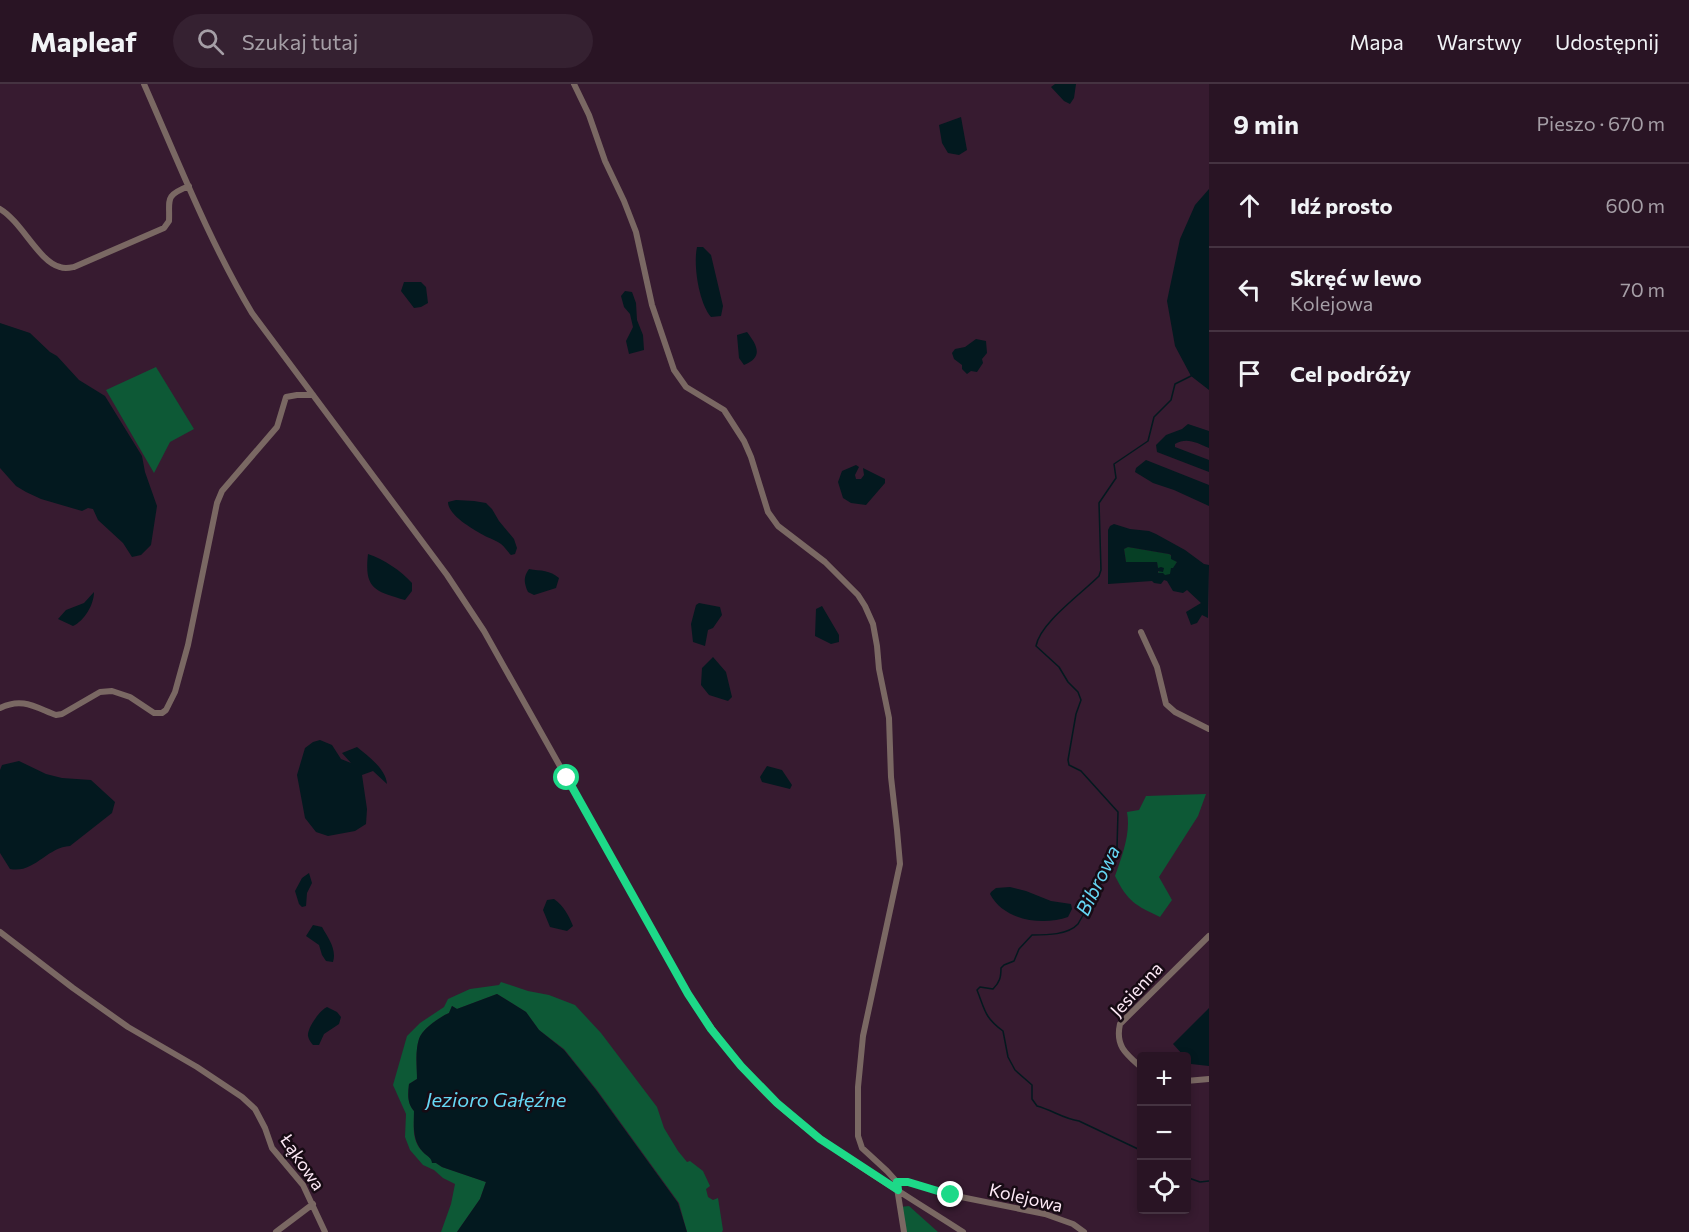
<!DOCTYPE html>
<html lang="pl">
<meta charset="utf-8">
<style>
:root{--surface:#291424;--page:#352131;--text:#f1f3f6;--muted:#a59ea6;--line:#453341}
body{margin:0;font-family:Commissioner,sans-serif;background:var(--page);color:var(--text)}
.controls{position:absolute;right:18px;bottom:18px;display:grid;overflow:hidden;border-radius:6px;box-shadow:0 3px 9px #0003}
.controls button{width:54px;height:54px;display:grid;place-items:center;padding:0;border:0;border-bottom:2px solid var(--line);background:var(--surface);color:var(--text);font:30px sans-serif}
.stop{position:absolute;width:18px;height:18px;margin:-14px;border:4px solid #1dd988;border-radius:50%;background:#fff}
.stop.end{background:#1dd988;border-color:#fff;box-shadow:0 2px 6px #0008}
.list{margin:0;padding:0;list-style:none}
h2{display:flex;justify-content:space-between;align-items:center;height:78px;margin:0;padding:0 24px;font-size:26px}
h2 small{font-size:20px;font-weight:400;color:var(--muted)}
.list li{display:grid;grid-template-columns:39px 1fr auto;gap:18px;align-items:center;box-sizing:border-box;height:84px;padding:0 24px;border-top:2px solid var(--line)}
.list b{display:block;font-size:22px;white-space:nowrap}
.list p{margin:0;font-size:20px;white-space:nowrap;color:var(--muted)}
.list em{font-size:20px;font-style:normal;color:var(--muted)}
.icon{flex:none;width:33px;height:33px;fill:none;stroke:currentColor;stroke-width:2;stroke-linecap:round;stroke-linejoin:round}
.map{position:relative;flex:none;width:1209px;height:1148px;overflow:hidden}
header{display:flex;align-items:center;gap:36px;box-sizing:border-box;height:84px;padding:0 30px;background:var(--surface);border-bottom:2px solid var(--line)}
header strong{font-size:28px}
nav{display:flex;gap:33px;margin-inline-start:auto;font-size:21px}
.search{width:420px;height:54px;background:var(--page);display:flex;align-items:center;gap:15px;box-sizing:border-box;padding:0 21px;border-radius:33px;color:var(--muted);font-size:22px}
main{display:flex}
aside{flex:1;background:var(--surface)}
.map>svg:first-child{display:block}
.green{fill:#063f25}
.forest{fill:#0d5936}
.water{fill:#03191f;fill-rule:evenodd}
.lines{fill:none;stroke-linecap:round;stroke-linejoin:round}
.stream{stroke:#03191f;stroke-width:1.5}
.minor{stroke:#7a6863;stroke-width:6}
.route{stroke:#1dd988;stroke-width:8}
.labels{text-anchor:middle;dominant-baseline:central;stroke-width:5;stroke-linejoin:round;paint-order:stroke}
.street-label{font-size:18px;fill:#fde9f6;stroke:#170b14}
.water-label{font-size:20px;font-style:italic;fill:#66d7f4;stroke:#170b14}
</style>
<header>
<strong>Mapleaf</strong>
<div class="search"><svg class="icon" aria-label="search" viewBox="0 0 24 24"><circle cx="10" cy="10" r="6"/><path d="M15 15l6 6"/></svg>Szukaj tutaj</div>
<nav><a>Mapa</a><a>Warstwy</a><a>Udostępnij</a></nav>
</header>
<main>
<div class="map">
<svg width="1209" height="1148" viewBox="0 0 1209 1148">
<rect width="100%" height="100%" fill="#371b30"/>
<path class="green" d="M1128 463 1169 470 1177 478 1170 490 1167 492 1158 489 1160 485 1158 484 1157 479 1126 478 1124 465Z"/>
<path class="forest" d="M156 283 194 345 170 358 154 389 106 306Z
M1206 710 1198 732 1159 793 1172 816 1160 833C1135 821 1128 818 1115 792 1122 772 1131 749 1127 728L1139 726 1146 712Z
M501 898 528 907 549 911 575 921 601 949 657 1023 664 1044 678 1067 687 1078 690 1077 703 1087 710 1102 706 1105 708 1113 713 1116 718 1114 723 1146 722 1148H687L679 1119 597 1006 564 965 539 946 526 928 497 910 457 925 452 922 449 929C440 933 422 945 419 955 415 967 417 982 417 995L409 1000C408 1010 407 1019 414 1027 414 1042 411 1056 423 1068 428 1073 431 1073 433 1079H436L442 1083 486 1098 480 1115 457 1148H441L451 1120 455 1100 443 1094 434 1086 423 1081 410 1066 405 1053 406 1030 393 1001 407 952 420 939 444 923 448 915 470 905 499 901Z
M909 1122 938 1148H904L900 1123Z"/>
<path class="water" d="M1055 0H1076L1074 14 1070 20 1064 17 1051 3Z
M961 33 967 66 959 71 948 69 942 59 939 41Z
M1209 105V306L1191 292 1175 262 1167 217 1180 155 1195 121Z
M697 163H703L711 171 723 222 721 232 711 233C699 219 693 181 697 163Z
M404 198H421L426 203 428 219 421 223 414 224 401 207Z
M625 207 632 208 636 219 637 236 643 251 644 266 629 270 626 257 633 243 630 230 624 223 621 212Z
M0 239 30 249 50 268 57 272 79 296 105 312 142 372 145 388 157 422 151 461 141 471 132 473 123 459 98 436 93 425 88 424 82 427 41 415 26 408 16 402 0 384Z
M747 248C757 261 764 273 744 281L739 274 737 251Z
M976 255 986 257 987 269 982 275 983 279 977 288 971 287 967 290 962 285V281L954 275 952 269 955 265 965 263Z
M1188 340 1209 347V364C1197 359 1187 353 1175 360V363L1209 376V388L1157 368 1156 361 1166 351 1182 345Z
M1146 376 1209 401V422L1174 406 1153 399 1135 388 1136 384Z
M856 381 859 383 855 391 856 395H861L864 391 863 384 885 395V399L866 421 851 419 843 414 838 398 842 387Z
M456 416 474 417 486 419 492 425 499 437 514 455 517 464 515 470 511 471C507 467 505 463 501 460 497 457 492 455 487 453 476 447 448 432 448 418Z
M1114 440 1130 445 1149 447 1156 450 1185 466 1204 480 1209 481 1208 534 1202 531 1197 539 1191 541 1186 528 1201 519 1187 506 1183 509 1173 507 1167 497 1164 496 1161 500 1154 499 1152 497 1108 500V446L1110 442ZM1128 463 1169 470 1171 471V475L1177 478 1173 484H1171L1170 490 1165 491 1163 489H1158V487L1163 488 1164 484 1161 483 1158 484 1157 478H1126L1124 465Z
M368 470C384 475 401 487 412 499V507L405 516C375 507 364 505 368 470Z
M529 485C541 487 550 486 559 494L556 504 534 511 528 508C524 499 523 493 529 485Z
M94 508C94 521 84 537 73 542L58 535 66 526 84 519Z
M699 519 720 523 722 531 713 544 708 546 705 562 693 558 691 540 696 521Z
M822 522 839 551V558L831 560 815 552 816 525Z
M713 573 726 588 732 613 728 617 709 611 701 601 702 584Z
M320 656 332 661 341 675 351 679 342 669 357 663C368 672 386 685 387 700L373 687 362 691 367 725 366 740 355 747 328 752 316 748 305 734 297 691 305 664 313 658Z
M19 677 46 690 62 694 91 696 115 718 112 729 70 762C47 763 34 790 10 785L0 769V686L2 681Z
M767 682 782 686 792 701 790 705 762 698 760 693Z
M309 789 312 799 307 809 306 822 302 823 299 820 295 807 302 794Z
M1010 803 1026 807 1051 817 1071 820 1072 825 1068 833C1043 842 1004 837 990 810L991 808 996 804Z
M554 815C564 822 569 832 573 842L567 847 550 843 543 826 547 816Z
M313 841 322 843C328 854 337 865 333 878L326 877 322 871 319 861 306 852Z
M497 910 526 928 539 946 564 966 596 1006 678 1119 687 1148H457L480 1115 486 1098 442 1083 436 1079H432C431 1073 428 1073 423 1068 412 1056 414 1042 414 1027 407 1019 408 1010 409 1000L417 995C417 982 415 967 419 955 422 945 440 933 449 929L452 922 457 925Z
M327 923 337 928 341 933 339 940 324 950 319 961H313C310 957 309 956 308 952 307 944 320 926 327 923Z
M1209 924V982L1191 980 1187 975 1186 972H1184L1173 960Z"/>
<g class="lines">
<path class="stream" d="M1142 1068 1138 1065 1079 1037C1064 1035 1052 1026 1037 1022L1032 1015V1001L1015 986 1008 973 1003 947C984 933 985 926 977 906L980 903 993 905C1000 898 1001 893 1001 884L1004 881 1014 877 1019 865 1032 851C1047 851 1068 851 1078 840L1108 787 1117 764 1118 728 1081 687 1069 681 1068 676 1076 630 1081 616 1078 608 1068 598 1059 583 1036 562C1040 539 1081 510 1099 492L1101 486 1099 419 1116 394 1114 380 1148 357 1154 333 1171 316 1175 300 1191 292
M1186 1093 1200 1098 1209 1097"/>
<path class="minor" d="M144 0C178 77 209 157 252 229L447 491 484 547 688 910C714 949 742 988 777 1020 834 1070 900 1107 963 1148
M574 0 589 31 605 77 624 117 636 148 652 221 674 286 686 303 724 326 744 357 751 373 768 428 778 442 825 478 858 511 865 522 873 540 877 562 879 585 889 634 891 693 897 746 900 780 863 952 858 1003V1052L862 1064 887 1087 897 1098
M0 125C22 138 39 178 60 183 65 185 69 184 74 183L164 144 169 137C170 115 164 112 189 102
M1141 548 1157 583 1166 620 1175 628 1209 645
M0 624C22 613 35 623 56 631L62 630 100 608 112 607 130 613 154 629H162L166 626 175 608 188 561 217 419 222 407 277 343 286 313 297 311H313
M0 848 73 904 128 943 197 983 242 1013 255 1025 265 1044 272 1064 303 1101 325 1148
M1142 984C1126 970 1115 962 1120 940L1209 852
M1186 997 1209 995
M897 1098H908L951 1111 1045 1130 1073 1140 1084 1148
M897 1104 904 1148
M276 1148 313 1120"/>
</g>
<g class="lines">
<path class="route" d="M567 694 688 910 711 945 741 982 777 1019 820 1055 898 1106 897 1098H908L951 1111"/>
</g>
<g class="labels">
<g class="street-label">
<text transform="translate(1136 905) rotate(-47)">Jesienna</text>
<text transform="translate(303 1078) rotate(56)">Łąkowa</text>
<text transform="translate(1026 1113) rotate(13)">Kolejowa</text>
</g>
<g class="water-label">
<text transform="translate(1097 796) rotate(-64)">Bibrowa</text>
<text x="496" y="1015">Jezioro Gałęźne</text>
</g>
</g>
</svg>
<div class="controls">
<button>+</button>
<button>−</button>
<button><svg class="icon" aria-label="locate" viewBox="0 0 24 24"><circle cx="12" cy="12" r="6"/><path d="M12 2v4M12 18v4M2 12h4M18 12h4"/></svg></button>
</div>
<div class="stop" style="left:567px;top:694px"></div>
<div class="stop end" style="left:951px;top:1111px"></div>
</div>
<aside>
<h2>9 min<small>Pieszo · 670 m</small></h2>
<ul class="list">
<li><svg class="icon" aria-label="ahead" viewBox="0 0 24 24"><path d="M12 20V5M6 11l6-6 6 6"/></svg><div><b>Idź prosto</b></div><em>600 m</em></li>
<li><svg class="icon" aria-label="left" viewBox="0 0 24 24"><path d="M17 20v-9H6M10 6l-5 5 5 5"/></svg><div><b>Skręć w lewo</b><p>Kolejowa</p></div><em>70 m</em></li>
<li><svg class="icon" aria-label="arrive" viewBox="0 0 24 24"><path d="M6 21V4h12l-3 4 3 4H6"/></svg><div><b>Cel podróży</b></div></li>
</ul>
</aside>
</main>
